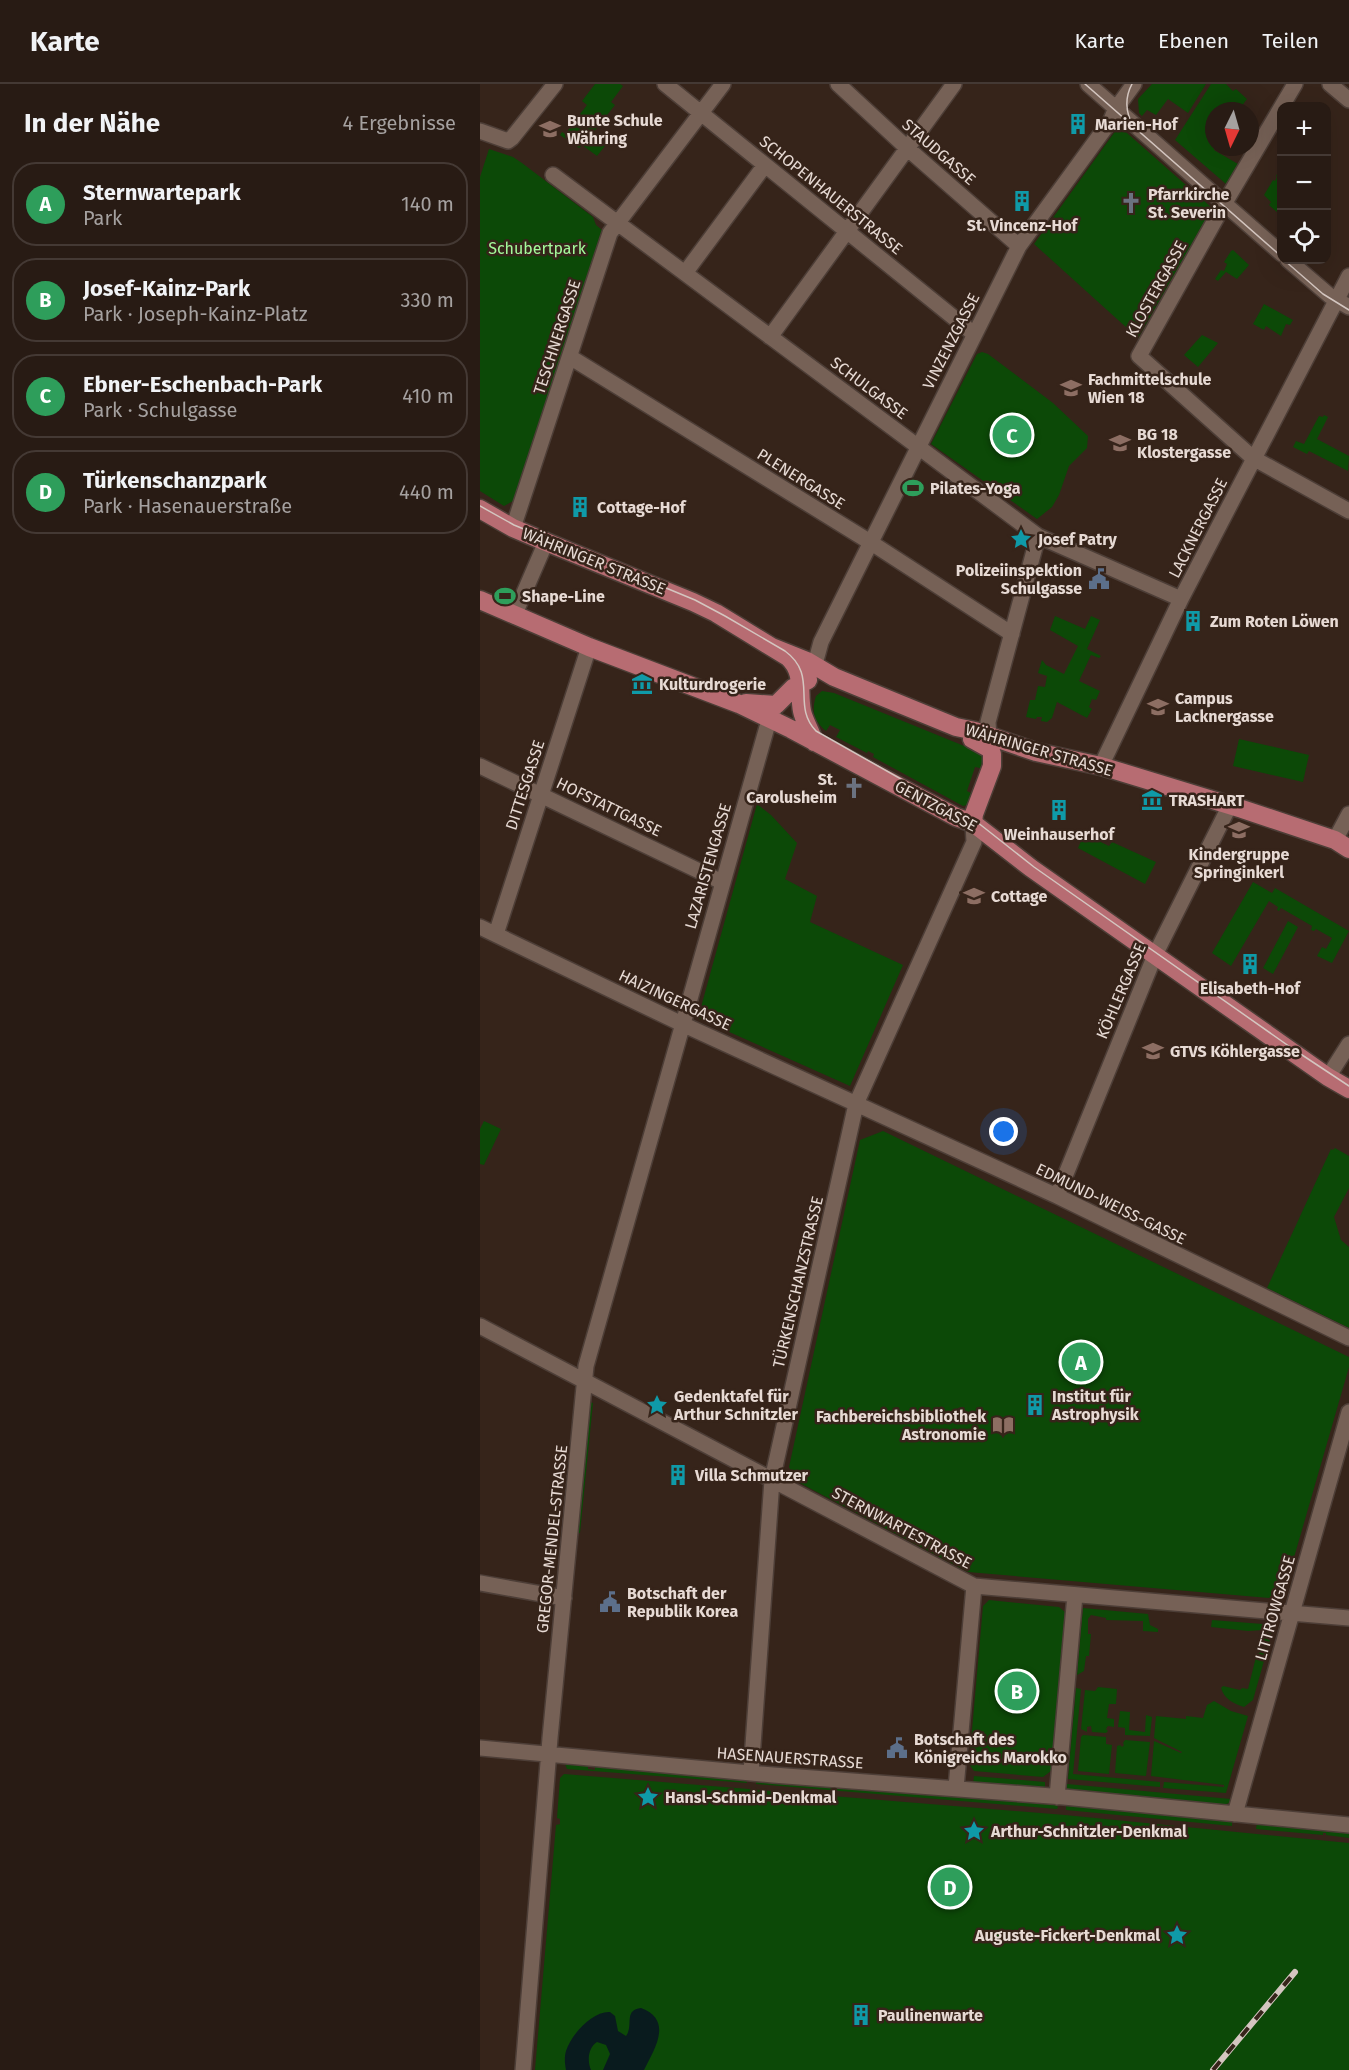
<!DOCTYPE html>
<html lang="de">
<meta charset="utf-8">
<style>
:root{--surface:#281b14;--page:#30241d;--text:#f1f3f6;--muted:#a5a1a0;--line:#443934;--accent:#51d397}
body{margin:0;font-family:"Fira Sans",sans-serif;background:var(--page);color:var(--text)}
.controls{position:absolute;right:18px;top:18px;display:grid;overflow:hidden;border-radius:12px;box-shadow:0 6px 24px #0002}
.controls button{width:54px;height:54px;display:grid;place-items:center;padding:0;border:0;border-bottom:2px solid var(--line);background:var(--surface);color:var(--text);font:30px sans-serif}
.compass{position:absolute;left:725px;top:18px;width:54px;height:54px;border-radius:50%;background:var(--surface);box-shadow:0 6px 24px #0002;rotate:185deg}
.you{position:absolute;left:524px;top:1048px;width:21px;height:21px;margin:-15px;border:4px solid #fff;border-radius:50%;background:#1a73e8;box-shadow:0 0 0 9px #1a73e833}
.badge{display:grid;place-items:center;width:39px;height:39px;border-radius:50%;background:var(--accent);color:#fff;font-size:20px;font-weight:700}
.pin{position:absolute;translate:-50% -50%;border:3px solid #fff;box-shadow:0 2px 6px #0006}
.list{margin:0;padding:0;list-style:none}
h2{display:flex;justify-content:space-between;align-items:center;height:78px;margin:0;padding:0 24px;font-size:26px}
h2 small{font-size:20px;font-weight:400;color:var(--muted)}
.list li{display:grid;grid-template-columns:39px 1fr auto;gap:18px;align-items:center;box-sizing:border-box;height:84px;margin:0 12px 12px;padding:0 12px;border:2px solid var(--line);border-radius:24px}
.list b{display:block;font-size:22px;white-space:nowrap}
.list p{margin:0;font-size:20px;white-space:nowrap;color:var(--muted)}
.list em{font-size:20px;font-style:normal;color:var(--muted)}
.icon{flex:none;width:33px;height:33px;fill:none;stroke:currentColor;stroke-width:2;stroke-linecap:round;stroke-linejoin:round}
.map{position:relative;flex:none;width:869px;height:1986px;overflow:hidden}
header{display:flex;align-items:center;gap:36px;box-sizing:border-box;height:84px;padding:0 30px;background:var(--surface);border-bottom:2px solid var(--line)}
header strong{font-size:28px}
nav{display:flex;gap:33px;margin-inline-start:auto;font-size:21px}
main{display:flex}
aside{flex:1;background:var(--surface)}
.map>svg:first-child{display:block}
.green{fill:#0c4907}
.water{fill:#091b1e}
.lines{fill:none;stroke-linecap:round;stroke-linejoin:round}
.minor-casing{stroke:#4d3e37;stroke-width:18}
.major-casing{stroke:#4d3e37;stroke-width:21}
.minor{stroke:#766156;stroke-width:15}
.major{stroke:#b76c72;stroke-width:18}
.tram{stroke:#d4c6c0;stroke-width:1.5}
.rail-casing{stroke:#d4c6c0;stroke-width:6}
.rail{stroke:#36241a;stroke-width:4;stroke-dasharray:11;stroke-linecap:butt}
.labels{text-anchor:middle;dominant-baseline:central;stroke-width:5;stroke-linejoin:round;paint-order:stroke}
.poi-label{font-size:16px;font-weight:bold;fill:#e7dad4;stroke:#36241a;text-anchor:start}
.street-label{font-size:16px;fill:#e7dad4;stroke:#36241a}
.park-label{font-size:16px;fill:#a4fa9b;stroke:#36241a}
</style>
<header>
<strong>Karte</strong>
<nav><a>Karte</a><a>Ebenen</a><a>Teilen</a></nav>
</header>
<main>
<aside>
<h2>In der Nähe<small>4 Ergebnisse</small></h2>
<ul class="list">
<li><span class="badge" style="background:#2e9e5b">A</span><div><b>Sternwartepark</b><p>Park</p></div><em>140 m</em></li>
<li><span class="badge" style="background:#2e9e5b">B</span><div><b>Josef-Kainz-Park</b><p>Park · Joseph-Kainz-Platz</p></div><em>330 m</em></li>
<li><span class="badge" style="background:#2e9e5b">C</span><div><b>Ebner-Eschenbach-Park</b><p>Park · Schulgasse</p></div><em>410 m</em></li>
<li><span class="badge" style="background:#2e9e5b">D</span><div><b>Türkenschanzpark</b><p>Park · Hasenauerstraße</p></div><em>440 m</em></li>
</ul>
</aside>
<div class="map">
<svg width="869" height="1986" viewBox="0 0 869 1986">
<rect width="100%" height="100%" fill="#36241a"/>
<path class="green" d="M115 0H140L143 2 131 18 135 21 112 50 125 62 117 72 102 61 99 64 80 51 82 48 85 50 96 36 103 41 107 36 100 30 107 21 102 17Z
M672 0H726L708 29 688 15 676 31 667 26 662 32 659 29 658 15Z
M731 0H746L753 7 756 5 767 15 758 27H734V66L758 80 746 100 695 56Z
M639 42 732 124 658 254 554 160Z
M9 65 33 73 42 79 113 133 116 141 122 146 35 416 24 422 0 407V93Z
M801 82V124L798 129 789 121 791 118 784 111 793 96 795 97 797 93 796 92Z
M753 166 769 181 757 195 746 188 738 197 735 195 741 186 744 187 747 180 744 178 751 167Z
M784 220 813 236 810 241 806 240 801 252 786 242 784 246 773 240Z
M722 251 738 259 718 283 704 271Z
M502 268 508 270 573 319 608 352 607 364 589 382 579 411 572 423 557 435 451 360 497 270Z
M844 331 848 333 837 355 869 372 868 387 829 367 827 370 813 363 816 357 824 360 839 332 843 333Z
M575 532 605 545 611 532 620 536 607 565 621 572 619 574 611 571 599 597 620 607 616 616 612 615 609 623 612 625 607 634 577 618 572 634 567 638 561 637 562 633H557L556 635 546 633 550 616H555L558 602 565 603 567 592 558 589 562 576 566 581 584 590 598 562 570 546Z
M342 607 354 609 499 668C503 674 503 677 500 684L495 683 487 707 491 709 487 721 483 722 393 673 394 670 388 667 387 669 356 653 360 646 350 641 346 647C334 637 331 628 336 612Z
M759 655 829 671 823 698 753 682Z
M277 720 291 731 317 759 305 795 337 812 330 838 423 881 370 1002 218 934Z
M604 750 629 762 632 758 676 778 665 800 598 764Z
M773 798 792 809 795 804 869 847 852 879 837 872 842 863 846 865 852 854 836 845 834 847 831 846 832 842 801 824 799 827 797 826 798 823 789 817 751 882 732 869Z
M808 837 818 843 793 890 783 884Z
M4 1037 21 1045 4 1081 0 1080V1045Z
M403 1047 869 1273V1283L802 1515 488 1488 316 1397 309 1383 380 1056Z
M855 1064 869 1072V1104L854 1133 861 1156 869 1163V1244L787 1204 851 1065 853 1066Z
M110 1318 113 1319 100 1449H97Z
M509 1516 579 1523 585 1528 571 1687 563 1693 494 1687 489 1680 503 1522Z
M603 1524 668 1530 670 1541 678 1545V1548L663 1547V1537L626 1536V1534L611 1531 608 1535V1550H611L609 1572H606L604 1587 597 1591Z
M732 1536 794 1541 773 1616 764 1623C754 1620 744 1615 741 1604L743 1602 760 1606 762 1604 768 1605 777 1569 779 1570 785 1551 783 1546 768 1547 731 1543Z
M618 1603 637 1605 636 1620H629L627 1634 634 1635V1643L628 1642 626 1645 628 1647 626 1649 612 1648 611 1642 607 1643V1648L601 1645 605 1606 615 1607Z
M596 1604 601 1605 593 1690 680 1698V1703L588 1695Z
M734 1617 751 1627 768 1632 746 1709 683 1704 684 1698 744 1703V1701L671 1692 674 1657 701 1669 702 1668 674 1654 676 1632 706 1635V1632L723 1634 727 1621Z
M640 1627 650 1628 649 1646 665 1648 666 1631 672 1633 670 1652 645 1651V1644L638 1643Z
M603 1651 626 1653V1660L632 1661 629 1690 598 1687 601 1653Z
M645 1656 670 1658 666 1692 635 1689 637 1662 640 1661 642 1663 644 1661 643 1659Z
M85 1680 108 1682V1685L115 1686V1683L266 1695 267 1699 87 1685Z
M84 1690 585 1731 869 1759V1986H55L76 1741 80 1740V1735L77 1734 80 1694Z
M494 1692 565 1698V1706L493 1700Z
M276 1696 576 1721 578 1723 577 1725 276 1700Z
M587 1700 751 1715 749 1719 743 1721 591 1708 587 1706Z
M586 1722 752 1736V1742L586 1726Z
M777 1739 869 1746V1754L846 1751V1749H843V1751L776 1745Z"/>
<path class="water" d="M161 1924C194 1936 174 1966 164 1986H123L130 1970 126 1961 117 1958C108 1964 107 1977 111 1986H86C85 1980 84 1974 86 1967 91 1951 112 1927 130 1928L135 1932 138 1947 146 1952C154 1942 143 1926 161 1924Z"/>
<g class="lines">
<defs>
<path id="minor" d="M185 0 494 250
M358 0 427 64 539 162
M608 0 802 170
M815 0 743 122 659 272 773 374 869 427
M850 0 869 16
M0 47 28 57 32 54 75 0
M73 91 558 452 701 515
M808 176 850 212 869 223
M205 189 285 81
M290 253 474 0
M90 273 390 458 532 550
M33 444 130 149 243 0
M34 532 66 458
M335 580 341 558 539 162 631 36 635 26 654 0
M509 653 508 638 558 452
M0 682 242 798
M621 682 701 515 869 192
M855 756 869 730
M0 843 202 940 577 1112 869 1254
M16 850 109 563
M848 993 869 960
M577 1112 675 871 750 721
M0 1242 494 1502 869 1534
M0 1499 84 1514
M0 1664 293 1691 584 1713 869 1741
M271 1689 292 1396 376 1020 494 758 493 739
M476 1704 494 1502
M577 1713 595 1511
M755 1730 869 1328
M43 1986 70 1654 106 1282 287 643 294 626"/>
<path id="major" d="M0 425 33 444 66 458 213 518 236 529 308 573C325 589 318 606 322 627 324 637 331 647 334 658
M0 516 109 563 259 620 311 645 476 733 493 739 551 784 848 993 869 1005
M292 563 327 577 354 593 476 643 495 647 556 668 621 682 762 725 855 756 869 765
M266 619 296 621 313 604 328 596
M492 655 510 665 512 670V682L494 730 493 739"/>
</defs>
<use href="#minor" class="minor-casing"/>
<use href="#major" class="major-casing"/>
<use href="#minor" class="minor"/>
<use href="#major" class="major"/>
<path class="tram" d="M605 0 802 173
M652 0C645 13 645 28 653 41
M804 176 843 210 869 226
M0 422 34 441 215 516 245 532 305 567C339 592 311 621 336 647L497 738 554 783 813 965 869 1002"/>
<defs>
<path id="rail" d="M733 1986 815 1888"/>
</defs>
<use href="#rail" class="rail-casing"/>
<use href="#rail" class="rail"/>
</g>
<defs>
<symbol id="building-bare" viewBox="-9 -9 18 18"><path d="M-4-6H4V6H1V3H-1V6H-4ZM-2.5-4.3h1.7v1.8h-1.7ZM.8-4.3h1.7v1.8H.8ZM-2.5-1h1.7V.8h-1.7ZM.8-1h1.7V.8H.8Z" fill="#0f9aa8" stroke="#36241a" stroke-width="2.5" paint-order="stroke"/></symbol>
<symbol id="school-bare" viewBox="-9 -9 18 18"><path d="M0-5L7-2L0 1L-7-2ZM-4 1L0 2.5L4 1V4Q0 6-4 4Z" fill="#8d6e63" stroke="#36241a" stroke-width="2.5" paint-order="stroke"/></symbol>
<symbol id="church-bare" viewBox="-9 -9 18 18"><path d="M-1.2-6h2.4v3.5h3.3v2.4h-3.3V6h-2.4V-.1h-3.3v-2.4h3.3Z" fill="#6b7280" stroke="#36241a" stroke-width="2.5" paint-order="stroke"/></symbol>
<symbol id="stadium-bare" viewBox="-9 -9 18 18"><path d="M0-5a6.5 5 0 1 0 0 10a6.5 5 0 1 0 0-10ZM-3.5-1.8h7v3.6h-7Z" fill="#2e9e5b" stroke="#36241a" stroke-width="2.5" paint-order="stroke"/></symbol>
<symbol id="sight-bare" viewBox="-9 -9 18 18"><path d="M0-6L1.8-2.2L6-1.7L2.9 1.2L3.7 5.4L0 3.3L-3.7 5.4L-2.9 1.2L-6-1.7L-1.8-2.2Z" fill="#0f9aa8" stroke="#36241a" stroke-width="2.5" paint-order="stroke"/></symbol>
<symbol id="civic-bare" viewBox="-9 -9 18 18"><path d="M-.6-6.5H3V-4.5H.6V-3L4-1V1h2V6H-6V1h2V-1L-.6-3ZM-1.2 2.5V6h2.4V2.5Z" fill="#5c6f8a" stroke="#36241a" stroke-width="2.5" paint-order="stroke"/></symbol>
<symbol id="museum-bare" viewBox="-9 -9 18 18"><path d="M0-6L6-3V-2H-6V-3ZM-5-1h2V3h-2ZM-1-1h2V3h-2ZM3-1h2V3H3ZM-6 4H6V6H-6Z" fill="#0f9aa8" stroke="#36241a" stroke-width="2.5" paint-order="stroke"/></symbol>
<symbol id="university-bare" viewBox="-9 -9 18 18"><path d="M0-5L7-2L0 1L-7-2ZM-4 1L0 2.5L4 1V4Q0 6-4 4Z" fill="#8d6e63" stroke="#36241a" stroke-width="2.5" paint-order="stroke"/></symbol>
<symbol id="library-bare" viewBox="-9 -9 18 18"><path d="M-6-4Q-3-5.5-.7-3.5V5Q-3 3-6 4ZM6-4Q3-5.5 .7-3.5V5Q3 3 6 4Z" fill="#8d6e63" stroke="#36241a" stroke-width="2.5" paint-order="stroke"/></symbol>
</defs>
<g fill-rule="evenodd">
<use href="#building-bare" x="583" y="25" width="30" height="30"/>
<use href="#school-bare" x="55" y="30" width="30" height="30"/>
<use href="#building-bare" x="527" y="102" width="30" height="30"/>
<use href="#church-bare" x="636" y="104" width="30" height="30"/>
<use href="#school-bare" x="576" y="289" width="30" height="30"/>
<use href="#school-bare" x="625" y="344" width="30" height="30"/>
<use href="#stadium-bare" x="418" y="389" width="30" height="30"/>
<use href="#building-bare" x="85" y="408" width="30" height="30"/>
<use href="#sight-bare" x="526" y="440" width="30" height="30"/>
<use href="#civic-bare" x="604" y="480" width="30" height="30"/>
<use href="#stadium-bare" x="10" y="497" width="30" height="30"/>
<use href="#building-bare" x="698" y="522" width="30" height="30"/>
<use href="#museum-bare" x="147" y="585" width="30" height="30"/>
<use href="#university-bare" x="663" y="608" width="30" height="30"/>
<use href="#church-bare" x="359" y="689" width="30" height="30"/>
<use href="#museum-bare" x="657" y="701" width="30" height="30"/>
<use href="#building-bare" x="564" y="711" width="30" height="30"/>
<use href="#school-bare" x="744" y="731" width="30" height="30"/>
<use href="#school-bare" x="479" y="797" width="30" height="30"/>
<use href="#building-bare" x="755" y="865" width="30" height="30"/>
<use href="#school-bare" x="658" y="952" width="30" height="30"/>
<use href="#sight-bare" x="162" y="1306" width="30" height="30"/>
<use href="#building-bare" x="540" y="1306" width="30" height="30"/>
<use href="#library-bare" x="508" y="1326" width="30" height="30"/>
<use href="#building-bare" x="183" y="1376" width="30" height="30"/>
<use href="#civic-bare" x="115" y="1503" width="30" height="30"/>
<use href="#civic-bare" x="402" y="1649" width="30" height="30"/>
<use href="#sight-bare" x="153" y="1698" width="30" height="30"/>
<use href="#sight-bare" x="479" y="1732" width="30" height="30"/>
<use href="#sight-bare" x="682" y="1836" width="30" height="30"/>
<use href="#building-bare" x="366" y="1916" width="30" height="30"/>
</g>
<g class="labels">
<g class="poi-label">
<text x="87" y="36">Bunte Schule<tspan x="87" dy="18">Währing</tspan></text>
<text x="615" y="40">Marien-Hof</text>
<text x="668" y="110">Pfarrkirche<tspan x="668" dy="18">St. Severin</tspan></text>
<text x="542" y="141" text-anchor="middle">St. Vincenz-Hof</text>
<text x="608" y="295">Fachmittelschule<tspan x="608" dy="18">Wien 18</tspan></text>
<text x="657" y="350">BG 18<tspan x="657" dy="18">Klostergasse</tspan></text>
<text x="450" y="404">Pilates-Yoga</text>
<text x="117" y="423">Cottage-Hof</text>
<text x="558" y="455">Josef Patry</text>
<text x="602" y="486" text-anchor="end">Polizeiinspektion<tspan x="602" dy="18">Schulgasse</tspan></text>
<text x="42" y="512">Shape-Line</text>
<text x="730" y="537">Zum Roten Löwen</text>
<text x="179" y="600">Kulturdrogerie</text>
<text x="695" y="614">Campus<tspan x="695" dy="18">Lacknergasse</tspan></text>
<text x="357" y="695" text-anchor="end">St.<tspan x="357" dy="18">Carolusheim</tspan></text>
<text x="689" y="716">TRASHART</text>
<text x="579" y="750" text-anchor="middle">Weinhauserhof</text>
<text x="759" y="770" text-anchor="middle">Kindergruppe<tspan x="759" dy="18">Springinkerl</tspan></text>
<text x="511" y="812">Cottage</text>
<text x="770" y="904" text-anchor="middle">Elisabeth-Hof</text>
<text x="690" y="967">GTVS Köhlergasse</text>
<text x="194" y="1312">Gedenktafel für<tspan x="194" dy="18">Arthur Schnitzler</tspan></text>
<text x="572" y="1312">Institut für<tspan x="572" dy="18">Astrophysik</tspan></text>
<text x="506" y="1332" text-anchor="end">Fachbereichsbibliothek<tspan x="506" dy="18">Astronomie</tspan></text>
<text x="215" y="1391">Villa Schmutzer</text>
<text x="147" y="1509">Botschaft der<tspan x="147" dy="18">Republik Korea</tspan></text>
<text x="434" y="1655">Botschaft des<tspan x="434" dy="18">Königreichs Marokko</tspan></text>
<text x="185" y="1713">Hansl-Schmid-Denkmal</text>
<text x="511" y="1747">Arthur-Schnitzler-Denkmal</text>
<text x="680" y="1851" text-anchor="end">Auguste-Fickert-Denkmal</text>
<text x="398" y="1931">Paulinenwarte</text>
</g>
<g class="street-label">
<text transform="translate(459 68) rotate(41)">STAUDGASSE</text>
<text transform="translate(351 111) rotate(39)">SCHOPENHAUERSTRASSE</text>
<text transform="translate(676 205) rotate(-61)">KLOSTERGASSE</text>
<text transform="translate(77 253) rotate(-72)">TESCHNERGASSE</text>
<text transform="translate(471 257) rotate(-63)">VINZENZGASSE</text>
<text transform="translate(389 304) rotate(37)">SCHULGASSE</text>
<text transform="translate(321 395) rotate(32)">PLENERGASSE</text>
<text transform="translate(718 444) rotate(-63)">LACKNERGASSE</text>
<text transform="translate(114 477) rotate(22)">WÄHRINGER STRASSE</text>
<text transform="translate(559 666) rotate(16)">WÄHRINGER STRASSE</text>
<text transform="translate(45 701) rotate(-72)">DITTESGASSE</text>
<text transform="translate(456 722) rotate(28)">GENTZGASSE</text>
<text transform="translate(129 723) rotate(26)">HOFSTATTGASSE</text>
<text transform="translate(228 782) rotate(-74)">LAZARISTENGASSE</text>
<text transform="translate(641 907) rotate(-67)">KÖHLERGASSE</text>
<text transform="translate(195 916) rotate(25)">HAIZINGERGASSE</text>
<text transform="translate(631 1120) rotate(26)">EDMUND-WEISS-GASSE</text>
<text transform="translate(318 1198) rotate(-77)">TÜRKENSCHANZSTRASSE</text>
<text transform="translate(422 1444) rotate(28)">STERNWARTESTRASSE</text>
<text transform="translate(72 1455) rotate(-84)">GREGOR-MENDEL-STRASSE</text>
<text transform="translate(795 1524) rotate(-74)">LITTROWGASSE</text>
<text transform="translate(310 1674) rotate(4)">HASENAUERSTRASSE</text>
</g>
<g class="park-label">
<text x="57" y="164">Schubertpark</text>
</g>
</g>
</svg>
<div class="controls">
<button>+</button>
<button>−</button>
<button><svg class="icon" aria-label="locate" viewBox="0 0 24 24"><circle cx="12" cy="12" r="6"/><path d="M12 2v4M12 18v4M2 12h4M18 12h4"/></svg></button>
</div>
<svg class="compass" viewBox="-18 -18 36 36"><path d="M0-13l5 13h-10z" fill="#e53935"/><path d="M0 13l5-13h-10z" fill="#a5a1a0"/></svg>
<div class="you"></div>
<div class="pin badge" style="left:601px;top:1278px;background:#2e9e5b">A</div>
<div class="pin badge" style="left:537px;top:1607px;background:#2e9e5b">B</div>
<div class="pin badge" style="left:532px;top:351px;background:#2e9e5b">C</div>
<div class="pin badge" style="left:470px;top:1803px;background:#2e9e5b">D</div>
</div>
</main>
